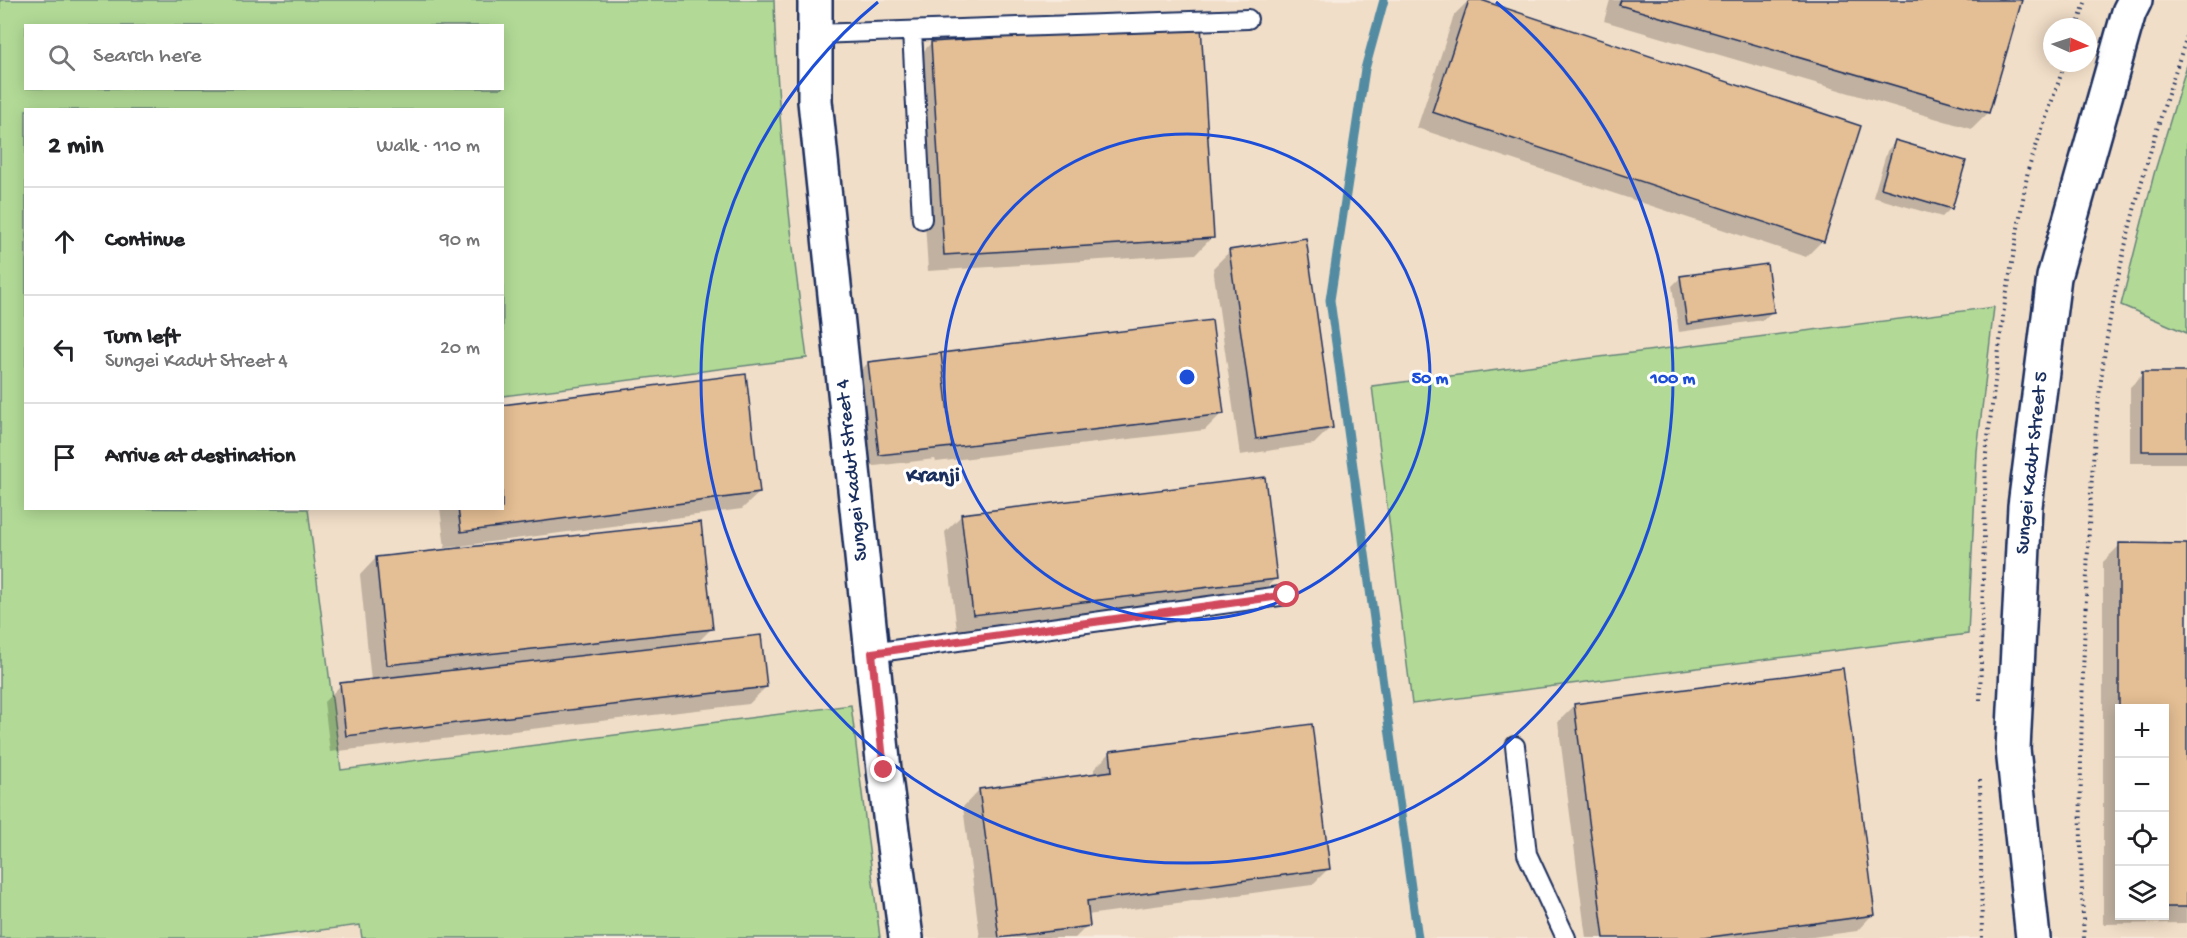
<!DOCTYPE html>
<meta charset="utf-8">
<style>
:root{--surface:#fff;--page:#f6f6f6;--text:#202124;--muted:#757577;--line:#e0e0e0}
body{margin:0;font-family:"Gochi Hand",sans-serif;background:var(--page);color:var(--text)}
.controls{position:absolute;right:18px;bottom:18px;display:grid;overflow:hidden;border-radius:0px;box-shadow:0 3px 15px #0003}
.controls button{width:54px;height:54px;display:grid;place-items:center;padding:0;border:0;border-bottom:2px solid var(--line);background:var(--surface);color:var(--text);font:30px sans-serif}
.compass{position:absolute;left:2043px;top:18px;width:54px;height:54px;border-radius:50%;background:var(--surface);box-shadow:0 3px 15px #0003;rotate:93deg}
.stop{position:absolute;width:18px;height:18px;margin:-14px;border:4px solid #d1495b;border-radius:50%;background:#fff}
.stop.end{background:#d1495b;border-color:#fff;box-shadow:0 2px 6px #0008}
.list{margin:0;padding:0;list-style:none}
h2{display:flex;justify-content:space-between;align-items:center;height:78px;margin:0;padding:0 24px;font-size:26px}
h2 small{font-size:20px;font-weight:400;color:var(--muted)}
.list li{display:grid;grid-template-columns:39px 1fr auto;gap:18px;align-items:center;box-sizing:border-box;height:108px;padding:0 24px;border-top:2px solid var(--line)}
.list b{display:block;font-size:22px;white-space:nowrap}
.list p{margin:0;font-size:20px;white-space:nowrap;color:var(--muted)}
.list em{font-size:20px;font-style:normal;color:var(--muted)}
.icon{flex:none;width:33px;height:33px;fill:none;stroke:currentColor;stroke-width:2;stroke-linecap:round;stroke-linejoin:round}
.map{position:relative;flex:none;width:2187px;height:938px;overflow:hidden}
.search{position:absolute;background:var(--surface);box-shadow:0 3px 15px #0003;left:24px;top:24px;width:480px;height:66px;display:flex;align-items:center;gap:15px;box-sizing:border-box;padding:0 21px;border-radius:0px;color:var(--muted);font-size:22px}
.panel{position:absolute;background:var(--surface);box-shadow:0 3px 15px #0003;left:24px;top:108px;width:480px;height:402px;border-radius:0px}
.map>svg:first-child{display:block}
.built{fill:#f1dec8;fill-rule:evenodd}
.green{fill:#b2da96;stroke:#66847a;stroke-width:1.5;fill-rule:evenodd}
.shadow{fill:#0003;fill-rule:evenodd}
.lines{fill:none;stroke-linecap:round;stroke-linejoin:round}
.stream{stroke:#538ba2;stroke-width:9}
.building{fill:#e4be94;stroke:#1b2f5e;stroke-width:1.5}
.lane-casing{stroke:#1b2f5e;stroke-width:22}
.street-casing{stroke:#1b2f5e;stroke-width:38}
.path{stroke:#1b2f5e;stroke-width:4;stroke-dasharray:1.5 4.5;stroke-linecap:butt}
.lane{stroke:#fff;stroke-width:18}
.street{stroke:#fff;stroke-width:33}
.route{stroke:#d1495b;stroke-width:8}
.ring{fill:none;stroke:#1d4ed8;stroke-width:3}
.labels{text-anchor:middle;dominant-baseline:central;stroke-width:6;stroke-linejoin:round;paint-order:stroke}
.street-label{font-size:20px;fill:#1b2f5e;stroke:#fff}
.quarter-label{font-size:22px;font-weight:bold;fill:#1b2f5e;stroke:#fff}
.centre{fill:#1d4ed8;stroke:#fff;stroke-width:3}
.ring-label{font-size:18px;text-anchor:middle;font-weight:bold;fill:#1d4ed8;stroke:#fff;stroke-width:6;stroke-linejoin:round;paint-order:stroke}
</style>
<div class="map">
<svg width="2187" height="938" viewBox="0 0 2187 938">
<rect width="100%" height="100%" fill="#f7ecdf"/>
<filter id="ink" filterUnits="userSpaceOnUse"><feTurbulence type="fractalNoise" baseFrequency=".0167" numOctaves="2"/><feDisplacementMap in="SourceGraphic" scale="12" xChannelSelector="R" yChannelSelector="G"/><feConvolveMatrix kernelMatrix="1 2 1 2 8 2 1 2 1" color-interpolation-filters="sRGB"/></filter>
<g filter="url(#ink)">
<path class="built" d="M0 0H2187V938H0ZM26 26H502V88H26ZM2052 27H2088V63H2052ZM26 110H502V508H26ZM2120 708H2164V916H2120Z"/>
<path class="green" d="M0 0H774C777 120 791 239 807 358L503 396 502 110H26V508L308 509 341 770 851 705 880 938H362L360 925 258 938H0ZM26 26H502V88H26Z
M2187 65V333L2121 305 2154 174Z
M1994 307 1977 451 1968 634 1412 704 1372 386Z"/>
<path class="shadow" d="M1469 0H1476L1822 241 1806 257 1417 128 1454 15Z
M1610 0H2021L1988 113 1972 129 1604 21Z
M931 43 1212 237 1196 254 928 271 915 60Z
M1895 142 1951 208 1942 217 1873 197 1887 151Z
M1230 251 1331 427 1314 444 1240 455 1213 268Z
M1681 277 1772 312 1763 320 1679 332 1672 286Z
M868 363 1222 413 1205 430 936 462 935 459 866 467 855 376Z
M2187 373V463H2130V387L2143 374Z
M759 493 742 509 445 548 440 508H502Z
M962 515 1276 578 1259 595 957 631 945 532Z
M2120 545H2187L2186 923 2103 924V562ZM2120 708H2164V916H2120Z
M376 558 711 629 696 644 766 687 749 704 330 752 324 702 341 685 371 681 360 575Z
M1841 670 1873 914 1857 931 1805 938H1586L1558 722 1574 706Z
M1110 753 1329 868 1312 885 1087 915 1088 925 1075 938H980L963 807 979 790 1094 775V769Z"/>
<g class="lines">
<path class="stream" d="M1384 0 1365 69 1330 300 1418 938"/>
</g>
<path class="building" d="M1469 0H1481L1861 126 1824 242 1432 112Z
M1621 0H2022L1989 113 1619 5Z
M1201 25 1214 238 944 255 931 42Z
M1895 140 1966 161 1952 209 1881 188Z
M1306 238 1333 428 1256 439 1229 250Z
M1767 264 1774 312 1687 324 1680 276Z
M1212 320 1224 414 952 447 941 353Z
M941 353 952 447 879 455 868 362Z
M2142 372H2187V451H2142Z
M746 374 760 493 461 532 458 508H502V405Z
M1265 477 1277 579 973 615 961 514Z
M701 522 713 629 387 665 376 557Z
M2119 543 2187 544V907H2164V708H2120L2119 908Z
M761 635 767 687 346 736 340 683Z
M1843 668 1875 915 1703 938H1604L1574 704Z
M1312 724 1330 869 1087 901 1090 926 999 938 979 789 1112 771 1110 751Z"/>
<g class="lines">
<defs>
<path id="lane" d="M912 31 922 219
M815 34 1248 19
M872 653 1287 595
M1515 746 1527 854 1566 938"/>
<path id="street" d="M815 0V101L884 770 906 938
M2033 938 2013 749 2025 506 2054 277 2129 12 2135 0"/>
</defs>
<use href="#lane" class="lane-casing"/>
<use href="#street" class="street-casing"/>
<path class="path" d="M2077 27 2086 0
M1980 700 1986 454 2004 309 2028 170 2065 63
M1980 780 1982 938
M2084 938C2078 825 2081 712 2086 598 2090 493 2095 387 2117 283 2134 200 2160 117 2187 36"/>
<use href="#lane" class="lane"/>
<use href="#street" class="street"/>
</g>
</g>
<g class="lines" filter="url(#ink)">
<path class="route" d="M884 770 872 653 1287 595"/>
</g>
<g class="ring">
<circle cx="1187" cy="377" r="243"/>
<path d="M1496 2A486 486 0 1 1 878 2"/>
</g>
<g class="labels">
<g class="street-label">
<text transform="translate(2033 463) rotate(-84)">Sungei Kadut Street 5</text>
<text transform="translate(853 470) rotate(-96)">Sungei Kadut Street 4</text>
</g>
<g class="quarter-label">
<text x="933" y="477">Kranji</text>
</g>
</g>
<circle cx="1187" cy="377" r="9" class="centre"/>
<g class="ring-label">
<text x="1430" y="383">50 m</text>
<text x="1673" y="383">100 m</text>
</g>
</svg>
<div class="controls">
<button>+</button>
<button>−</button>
<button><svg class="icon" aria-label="locate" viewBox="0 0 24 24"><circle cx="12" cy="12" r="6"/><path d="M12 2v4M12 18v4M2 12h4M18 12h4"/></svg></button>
<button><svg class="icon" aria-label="layers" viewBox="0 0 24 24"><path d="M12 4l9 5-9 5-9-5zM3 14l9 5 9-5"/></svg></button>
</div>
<svg class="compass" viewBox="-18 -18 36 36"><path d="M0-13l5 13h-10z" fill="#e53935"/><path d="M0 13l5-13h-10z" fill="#757577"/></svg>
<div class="stop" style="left:1287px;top:595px"></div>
<div class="stop end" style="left:884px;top:770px"></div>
<div class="search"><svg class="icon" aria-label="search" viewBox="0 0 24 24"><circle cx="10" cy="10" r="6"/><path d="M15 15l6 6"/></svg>Search here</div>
<section class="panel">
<h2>2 min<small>Walk · 110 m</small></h2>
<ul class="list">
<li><svg class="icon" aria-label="ahead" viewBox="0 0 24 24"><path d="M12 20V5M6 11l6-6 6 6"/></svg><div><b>Continue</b></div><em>90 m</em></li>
<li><svg class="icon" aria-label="left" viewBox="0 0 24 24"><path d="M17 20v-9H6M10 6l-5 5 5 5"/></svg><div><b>Turn left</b><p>Sungei Kadut Street 4</p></div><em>20 m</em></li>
<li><svg class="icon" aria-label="arrive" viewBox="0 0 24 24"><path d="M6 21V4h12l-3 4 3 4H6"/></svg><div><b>Arrive at destination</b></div></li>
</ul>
</section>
</div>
